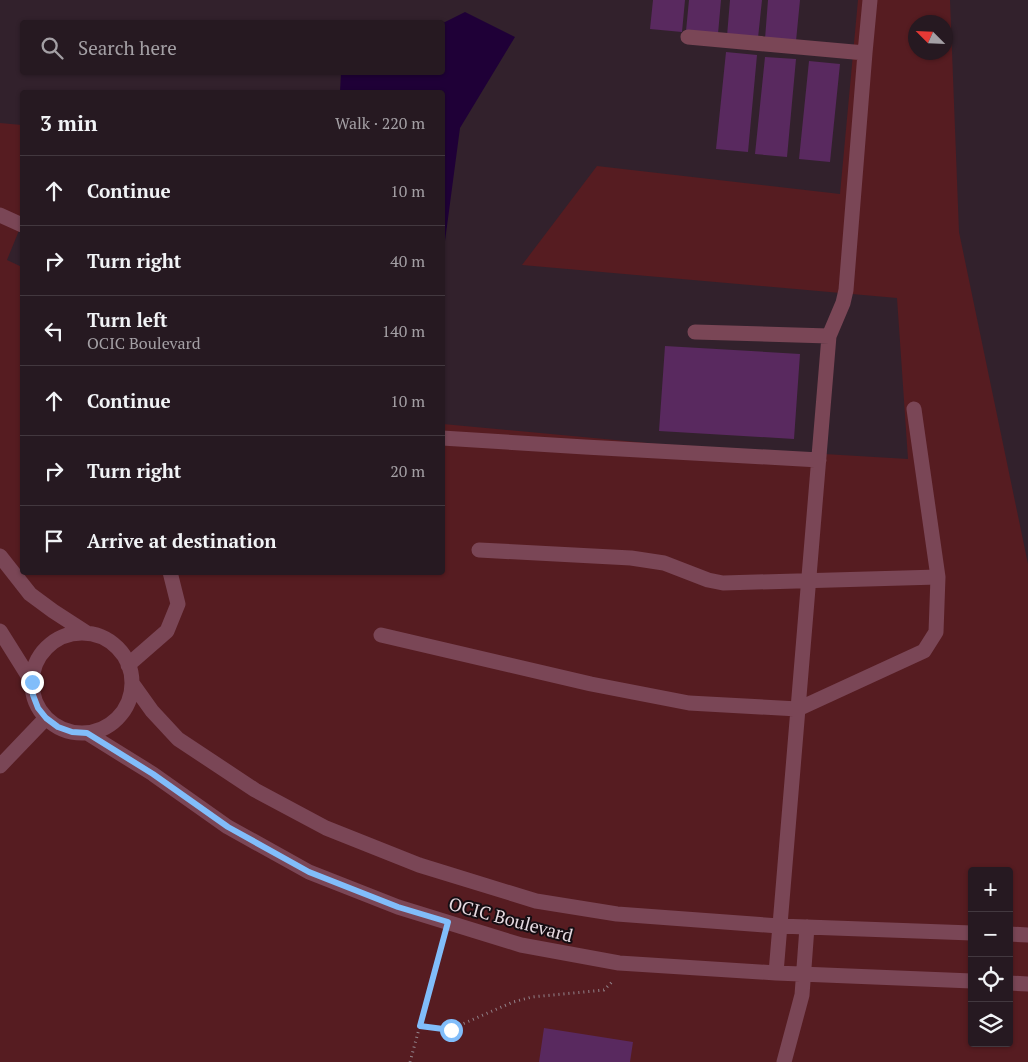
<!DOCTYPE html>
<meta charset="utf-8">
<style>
:root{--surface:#261921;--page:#32262e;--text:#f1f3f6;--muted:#a4a0a5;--line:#42383f}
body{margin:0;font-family:"PT Serif",serif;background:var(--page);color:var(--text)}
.controls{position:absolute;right:15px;bottom:15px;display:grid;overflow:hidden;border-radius:5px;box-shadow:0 1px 4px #0004}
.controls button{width:45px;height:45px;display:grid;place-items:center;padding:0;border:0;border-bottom:1px solid var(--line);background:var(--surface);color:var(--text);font:25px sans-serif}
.compass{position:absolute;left:908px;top:15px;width:45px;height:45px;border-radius:50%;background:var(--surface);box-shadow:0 1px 4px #0004;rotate:294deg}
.stop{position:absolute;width:15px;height:15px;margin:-11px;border:4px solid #81bdfa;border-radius:50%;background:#fff}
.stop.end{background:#81bdfa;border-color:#fff;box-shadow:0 1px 5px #0008}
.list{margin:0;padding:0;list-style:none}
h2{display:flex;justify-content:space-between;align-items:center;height:65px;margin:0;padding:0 20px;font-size:21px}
h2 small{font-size:16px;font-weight:400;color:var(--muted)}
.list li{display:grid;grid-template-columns:32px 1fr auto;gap:15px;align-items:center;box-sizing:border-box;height:70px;padding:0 20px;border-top:1px solid var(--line)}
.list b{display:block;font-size:19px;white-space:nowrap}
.list p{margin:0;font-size:16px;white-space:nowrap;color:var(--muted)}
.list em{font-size:16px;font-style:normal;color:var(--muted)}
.icon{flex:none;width:28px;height:28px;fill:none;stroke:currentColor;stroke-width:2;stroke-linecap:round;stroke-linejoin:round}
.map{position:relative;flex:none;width:1028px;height:1062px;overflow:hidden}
.search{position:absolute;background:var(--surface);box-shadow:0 1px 4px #0004;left:20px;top:20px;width:425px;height:55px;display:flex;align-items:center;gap:12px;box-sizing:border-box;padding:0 18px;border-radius:5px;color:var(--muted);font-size:19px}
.panel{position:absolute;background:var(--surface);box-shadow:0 1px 4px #0004;left:20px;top:90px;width:425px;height:485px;border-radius:5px}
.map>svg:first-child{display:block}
.green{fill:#561c21;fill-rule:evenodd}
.water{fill:#1f0037}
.building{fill:#59295f}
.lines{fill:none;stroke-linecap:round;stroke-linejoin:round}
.path{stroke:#92848c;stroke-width:3;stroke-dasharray:1 4;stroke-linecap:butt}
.minor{stroke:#7a4656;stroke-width:15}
.route{stroke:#81bdfa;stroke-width:6}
.labels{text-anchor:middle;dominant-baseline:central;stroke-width:4;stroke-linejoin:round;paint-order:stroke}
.street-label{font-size:18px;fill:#e6dae1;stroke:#150d12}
</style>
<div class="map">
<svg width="1028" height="1062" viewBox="0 0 1028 1062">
<rect width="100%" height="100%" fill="#32212c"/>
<path class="green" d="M858 0H950L959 232 1028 564V1062H0V123L22 125V223L7 260 22 267V572H442L443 424 658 444 908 459 897 298 522 265 597 166 840 194ZM916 22H946V52H916ZM972 871H1009V1043H972Z"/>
<path class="water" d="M465 12 515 37 460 128 445 241H443L442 92H340L341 73 442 72 443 23Z"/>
<path class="building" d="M653 0H685L682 32 650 29Z
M689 0H721L718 34 686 31Z
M730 0H762L758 38 727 36Z
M768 0H800L796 41 765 39Z
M726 52 757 55 748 152 716 149Z
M765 57 796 59 787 157 755 154Z
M809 61 840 64 830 162 799 159Z
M665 346 800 354 794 439 659 431Z
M544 1028 633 1042 630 1062H539Z"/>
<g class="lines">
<path class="path" d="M420 1026 451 1029 513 1002 532 997 604 990 614 980
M410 1062 444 937"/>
<path class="minor" d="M688 37 865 53
M0 215 22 225
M695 332 829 336
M442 438 585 447 819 460
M479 550 631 558 664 563 708 580 723 583 938 577
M0 556 30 594 53 611 87 633
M0 631 32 682
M32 683a50 50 0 1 1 100 0a50 50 0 1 1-100 0Z
M381 635 591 684 689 703 798 709 924 651 936 632 938 577 914 409
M128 665 167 631 178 604 170 572
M132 683 152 711 178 739 255 790 326 828 419 865 536 901 617 914 779 926 972 933
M87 733 153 774 228 827 309 872 398 907 521 945 619 963 776 973 972 981
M0 766 46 718
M1009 934 1028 935
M776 973 829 336 843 303 846 290 865 53 870 0
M1009 983 1028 984
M784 1062 802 995 807 927"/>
</g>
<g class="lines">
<path class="route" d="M32 682 33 695 38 708 46 718 58 727 72 732 87 733 153 774 228 827 309 872 398 907 448 922 420 1026 451 1030"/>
</g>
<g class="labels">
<g class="street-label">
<text transform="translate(511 919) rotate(15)">OCIC Boulevard</text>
</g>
</g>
</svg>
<div class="controls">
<button>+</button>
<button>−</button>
<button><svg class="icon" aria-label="locate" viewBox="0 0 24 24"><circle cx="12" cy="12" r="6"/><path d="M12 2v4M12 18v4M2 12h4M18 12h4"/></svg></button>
<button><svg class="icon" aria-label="layers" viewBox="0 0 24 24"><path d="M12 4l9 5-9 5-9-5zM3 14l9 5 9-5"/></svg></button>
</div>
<svg class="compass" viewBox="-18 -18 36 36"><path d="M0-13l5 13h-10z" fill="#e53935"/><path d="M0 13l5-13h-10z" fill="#a4a0a5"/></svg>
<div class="stop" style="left:451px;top:1030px"></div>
<div class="stop end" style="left:32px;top:682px"></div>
<div class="search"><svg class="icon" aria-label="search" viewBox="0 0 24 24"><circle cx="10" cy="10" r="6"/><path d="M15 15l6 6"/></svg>Search here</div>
<section class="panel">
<h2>3 min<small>Walk · 220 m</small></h2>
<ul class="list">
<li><svg class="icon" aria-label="ahead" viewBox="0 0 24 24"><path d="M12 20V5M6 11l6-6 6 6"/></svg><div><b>Continue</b></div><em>10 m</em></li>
<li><svg class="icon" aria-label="right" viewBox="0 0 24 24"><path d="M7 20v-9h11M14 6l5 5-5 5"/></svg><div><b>Turn right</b></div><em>40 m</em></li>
<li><svg class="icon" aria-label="left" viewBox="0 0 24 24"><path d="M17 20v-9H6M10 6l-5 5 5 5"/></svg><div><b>Turn left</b><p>OCIC Boulevard</p></div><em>140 m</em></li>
<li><svg class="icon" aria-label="ahead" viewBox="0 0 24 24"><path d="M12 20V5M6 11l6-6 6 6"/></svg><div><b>Continue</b></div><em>10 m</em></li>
<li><svg class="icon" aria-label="right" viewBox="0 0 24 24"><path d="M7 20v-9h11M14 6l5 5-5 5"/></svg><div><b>Turn right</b></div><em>20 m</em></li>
<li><svg class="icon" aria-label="arrive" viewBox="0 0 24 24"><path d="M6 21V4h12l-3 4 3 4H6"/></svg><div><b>Arrive at destination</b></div></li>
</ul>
</section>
</div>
